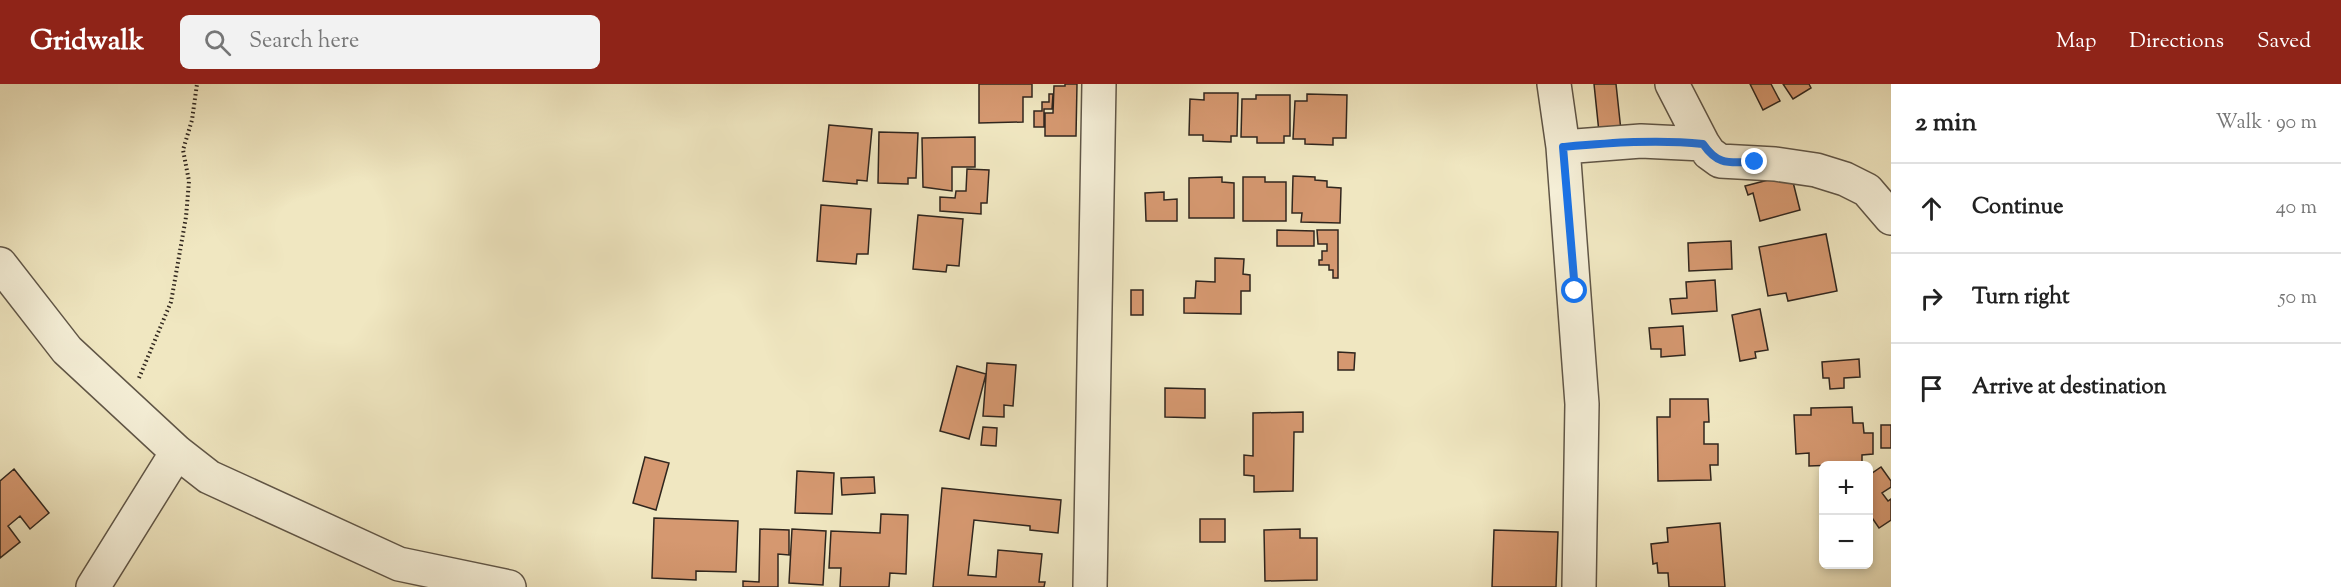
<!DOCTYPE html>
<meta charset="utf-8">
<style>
:root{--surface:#fff;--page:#f2f2f2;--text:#222;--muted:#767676;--line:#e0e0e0;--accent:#8f2418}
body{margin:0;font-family:"Sorts Mill Goudy",serif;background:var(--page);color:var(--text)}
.controls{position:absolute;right:18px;bottom:18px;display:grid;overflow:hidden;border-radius:9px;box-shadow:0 3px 9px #0003}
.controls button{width:54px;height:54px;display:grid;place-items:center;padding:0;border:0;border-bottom:2px solid var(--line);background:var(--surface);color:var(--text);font:30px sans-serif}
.stop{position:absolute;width:18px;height:18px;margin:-14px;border:4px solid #1a73e8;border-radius:50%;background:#fff}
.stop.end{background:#1a73e8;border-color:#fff;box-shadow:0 2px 6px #0008}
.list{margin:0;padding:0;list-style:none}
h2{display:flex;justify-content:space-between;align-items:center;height:78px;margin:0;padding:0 24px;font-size:26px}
h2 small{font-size:20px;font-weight:400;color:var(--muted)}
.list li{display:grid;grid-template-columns:39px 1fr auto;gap:18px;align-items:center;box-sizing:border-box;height:90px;padding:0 24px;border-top:2px solid var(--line)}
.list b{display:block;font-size:22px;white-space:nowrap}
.list em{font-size:20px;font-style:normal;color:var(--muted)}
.icon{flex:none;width:33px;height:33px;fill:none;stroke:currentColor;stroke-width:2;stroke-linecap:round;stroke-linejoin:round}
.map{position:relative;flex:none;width:1891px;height:503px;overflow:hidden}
header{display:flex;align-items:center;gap:36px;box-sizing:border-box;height:84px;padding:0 30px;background:var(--accent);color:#fff}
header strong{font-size:28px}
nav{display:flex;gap:33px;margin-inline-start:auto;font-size:21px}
.search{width:420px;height:54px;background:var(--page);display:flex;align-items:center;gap:15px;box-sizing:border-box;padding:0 21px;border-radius:9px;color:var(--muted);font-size:22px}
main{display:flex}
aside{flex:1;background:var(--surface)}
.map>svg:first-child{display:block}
.building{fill:#d59870;stroke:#30261e;stroke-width:1.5}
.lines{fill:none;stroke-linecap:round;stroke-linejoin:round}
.minor-casing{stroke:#605647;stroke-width:36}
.path{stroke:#30261e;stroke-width:4;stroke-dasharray:1.5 3;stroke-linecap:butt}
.minor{stroke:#f5efd7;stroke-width:33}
.route{stroke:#1a73e8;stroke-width:8}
</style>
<header>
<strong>Gridwalk</strong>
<div class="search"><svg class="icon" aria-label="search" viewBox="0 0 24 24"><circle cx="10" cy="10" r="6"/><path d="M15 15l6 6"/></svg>Search here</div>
<nav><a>Map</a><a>Directions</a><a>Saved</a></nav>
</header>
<main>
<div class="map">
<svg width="1891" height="503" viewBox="0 0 1891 503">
<rect width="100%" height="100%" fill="#f0e7c1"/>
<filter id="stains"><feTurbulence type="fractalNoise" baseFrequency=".00333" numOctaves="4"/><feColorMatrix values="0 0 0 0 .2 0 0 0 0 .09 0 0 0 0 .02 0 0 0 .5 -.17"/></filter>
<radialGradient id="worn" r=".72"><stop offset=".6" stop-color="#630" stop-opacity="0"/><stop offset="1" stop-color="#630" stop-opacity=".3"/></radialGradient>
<path class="building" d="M979 0H1032V13H1023V38L979 39Z
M1065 0H1077L1076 52H1045V29H1053L1054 2H1065Z
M1594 0H1616L1622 56 1600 58Z
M1750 0H1771L1780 17 1763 26Z
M1783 0H1809L1811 4 1793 15Z
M1204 9H1238L1237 52H1231V58L1203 57V51H1189L1190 15 1204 16Z
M1049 10H1053L1052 25H1044V43H1034V27H1042V18H1049Z
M1307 10 1347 11 1346 54H1333V61L1305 60V55H1293L1295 17H1307Z
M1256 11H1290V52H1284V59H1257V53H1241L1242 15H1256Z
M829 41 872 45 867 97 857 96V100L823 97Z
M879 48 918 49 916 94H908V100L878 99Z
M975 53V83H952V107L923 103 922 54Z
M967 85 989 86 987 119H981V130L940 127V113L955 114 956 107H966Z
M1791 90 1800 126 1760 137 1753 109 1748 111 1745 102Z
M1293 92 1315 93V96L1327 97V103L1341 104 1340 139 1301 138 1302 129H1292Z
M1222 93V98L1234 99V134H1189V94Z
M1243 93H1265V98H1286V137H1243Z
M1164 108V116L1177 115V137H1146L1145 109Z
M821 121 871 125 868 170H857L856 180 817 177Z
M918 131 963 135 959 182 947 181 946 188 913 185Z
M1277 146 1314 147V162H1277Z
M1317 146H1338V194H1333V186H1329V181H1319V176H1322V167H1327V160H1318Z
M1826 150 1837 207 1788 217 1786 209 1768 212 1759 163Z
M1731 157 1732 185 1689 187 1688 159Z
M1215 174 1244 175 1243 190 1250 191V207H1241V230L1184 229V214H1195L1196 197 1215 198Z
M1715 196 1717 227 1672 230 1670 215 1687 214 1686 198Z
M1131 206H1143V231H1131Z
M1760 225 1768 266 1755 268 1756 274 1740 277 1732 231Z
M1683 242 1685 271 1661 273V265H1651L1649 244Z
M1338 268 1355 269 1354 286H1338Z
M1859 275 1860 293 1844 294V304L1830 305 1829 294H1823L1822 278Z
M987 279 1016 281 1013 322 1004 321V333L983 332Z
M957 282 986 290 969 355 940 347Z
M1165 304 1205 305V334L1165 333Z
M1670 315H1708L1709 338H1704V360H1718V381H1710L1711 396 1658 397 1657 333H1670Z
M1852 323 1853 339H1863L1864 349H1873V370L1862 371V380L1809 382V369L1796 370 1794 331H1811V324Z
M1303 328V348H1294L1293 407 1254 408V392L1244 391V371L1253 372V329Z
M1881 341H1891V364H1881Z
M983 343 997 344 996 362 981 361Z
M645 373 669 379 656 426 633 419Z
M1881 383 1891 397V403L1882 409 1888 417 1891 415V436L1879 444 1868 428V392Z
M14 385 49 429 30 445 20 432 8 442 20 458 0 474V397Z
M797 387 834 389 832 430 795 429Z
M874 393 875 409 842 411 841 394Z
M942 404 1061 416 1058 449 1030 446V442L974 436 968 491 996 493 998 466 1042 470 1039 498H1045L1044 503H933Z
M881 430 908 431 906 490 890 489 889 503H840L841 484H829L831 447 880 449Z
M654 434 738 437 736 488 696 487V496L652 494Z
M1200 435H1225V458H1200Z
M1720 439 1725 503H1669L1668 489H1658L1657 479 1653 480 1651 460 1668 458 1667 444Z
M760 445 789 446V471L778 470V503H743V497L759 498Z
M792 445 826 447 823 501 789 499Z
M1300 445V454H1317V496L1265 497 1264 446Z
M1494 446 1558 448 1556 503H1492Z"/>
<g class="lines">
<defs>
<path id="minor" d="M1554 0 1563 63 1582 320 1579 503
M1672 0 1703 60 1709 69 1720 77 1775 80 1816 86 1845 95 1867 106 1891 134
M1563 63 1641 57 1703 60
M0 180 67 266 177 368 209 393 399 480 509 503
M93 503 177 368
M1090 503 1099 0"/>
</defs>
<use href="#minor" class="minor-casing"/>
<path class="path" d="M139 294 171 218 186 133 189 97 183 66 192 36 197 0"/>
<use href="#minor" class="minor"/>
</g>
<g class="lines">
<path class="route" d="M1575 207 1563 63C1610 59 1656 55 1703 60 1719 83 1730 78 1755 78"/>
</g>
<rect width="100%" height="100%" filter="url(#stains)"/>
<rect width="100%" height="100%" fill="url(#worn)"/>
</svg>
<div class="controls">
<button>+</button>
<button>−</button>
</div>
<div class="stop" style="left:1575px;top:207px"></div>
<div class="stop end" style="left:1755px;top:78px"></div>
</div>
<aside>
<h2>2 min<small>Walk · 90 m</small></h2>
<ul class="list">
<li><svg class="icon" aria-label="ahead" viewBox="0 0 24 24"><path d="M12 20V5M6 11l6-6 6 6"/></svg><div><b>Continue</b></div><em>40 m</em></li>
<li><svg class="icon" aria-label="right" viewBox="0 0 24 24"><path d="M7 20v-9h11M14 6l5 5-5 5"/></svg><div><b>Turn right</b></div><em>50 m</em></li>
<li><svg class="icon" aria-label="arrive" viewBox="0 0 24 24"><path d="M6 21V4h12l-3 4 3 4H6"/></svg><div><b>Arrive at destination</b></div></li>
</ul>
</aside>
</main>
